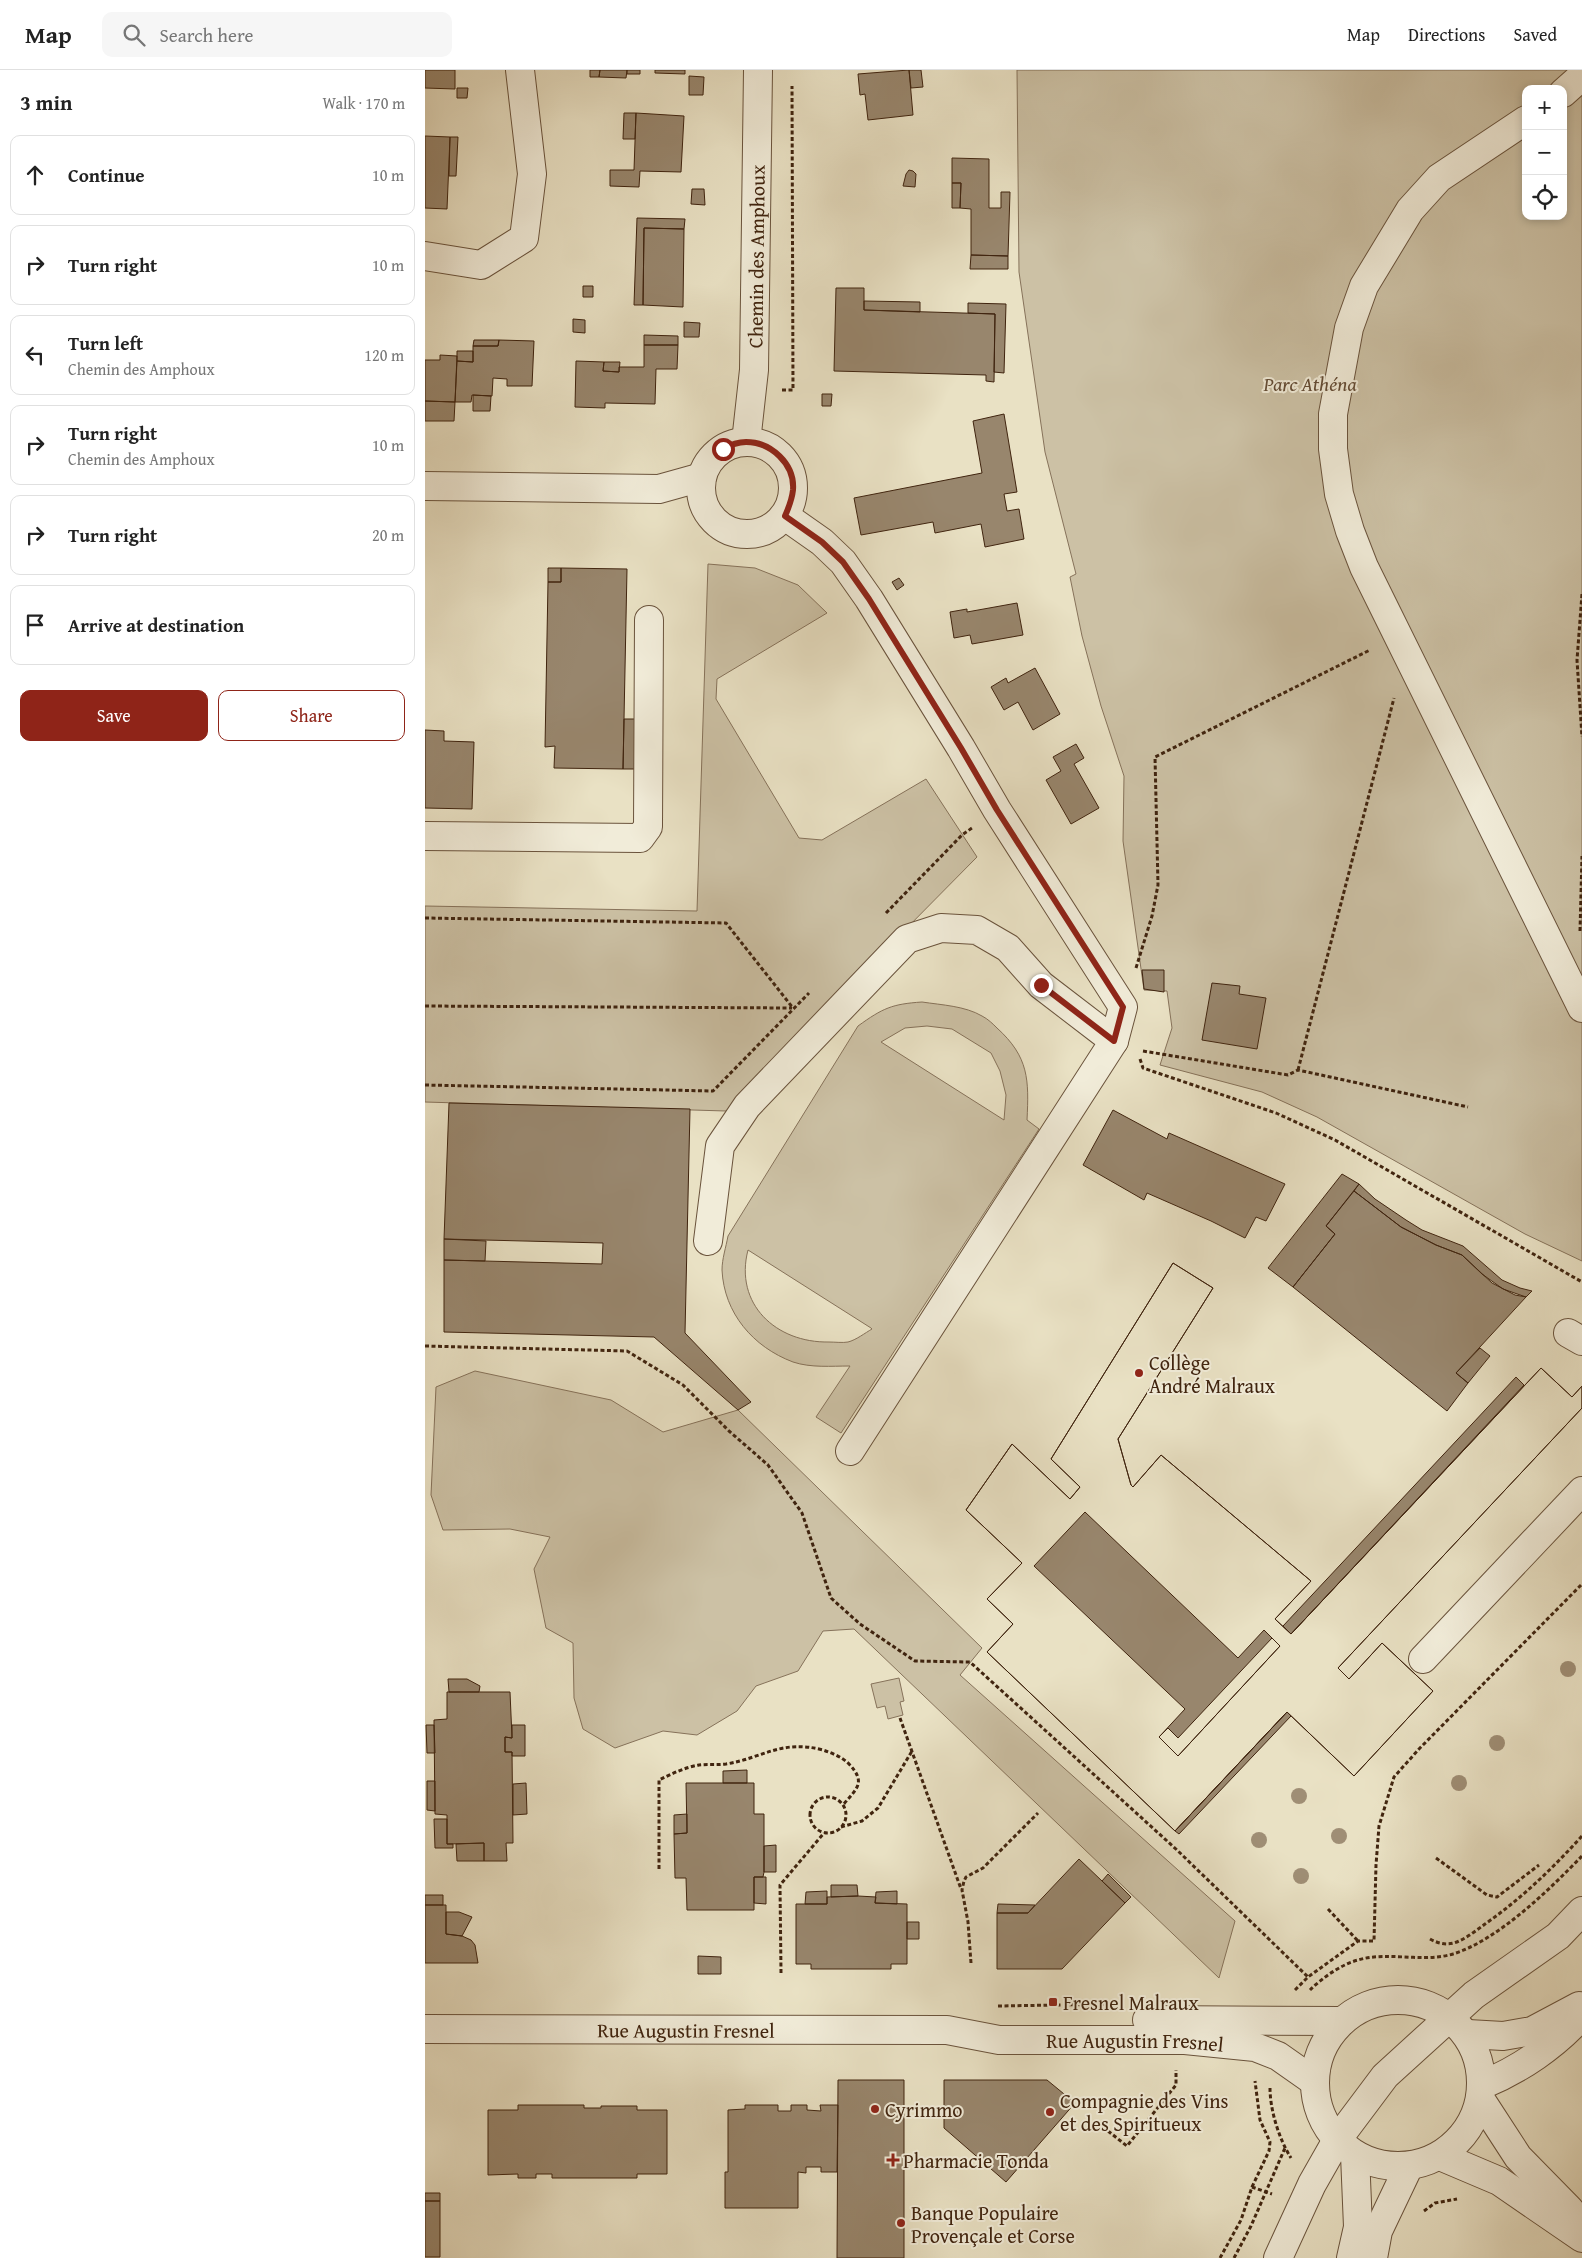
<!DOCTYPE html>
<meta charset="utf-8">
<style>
:root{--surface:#fff;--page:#f6f6f6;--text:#222;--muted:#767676;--line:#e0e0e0;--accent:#8f2418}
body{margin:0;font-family:"Gentium Book Plus",serif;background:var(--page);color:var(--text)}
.controls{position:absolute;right:15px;top:15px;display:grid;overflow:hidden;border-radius:10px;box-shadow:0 2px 8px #0003}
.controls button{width:45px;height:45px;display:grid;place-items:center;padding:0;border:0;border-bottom:1px solid var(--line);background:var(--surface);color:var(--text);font:25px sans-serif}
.stop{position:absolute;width:15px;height:15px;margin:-11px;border:4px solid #8f2418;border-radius:50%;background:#fff}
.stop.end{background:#8f2418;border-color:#fff;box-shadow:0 1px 5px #0008}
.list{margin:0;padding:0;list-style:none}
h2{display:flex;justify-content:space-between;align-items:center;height:65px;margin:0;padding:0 20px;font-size:21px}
h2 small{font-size:16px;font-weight:400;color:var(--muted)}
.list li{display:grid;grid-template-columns:32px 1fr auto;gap:15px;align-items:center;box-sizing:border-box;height:80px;margin:0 10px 10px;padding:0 10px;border:1px solid var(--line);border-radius:10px}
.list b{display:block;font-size:19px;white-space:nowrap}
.list p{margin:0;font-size:16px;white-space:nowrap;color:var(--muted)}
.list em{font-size:16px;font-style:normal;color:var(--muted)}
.actions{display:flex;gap:10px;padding:15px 20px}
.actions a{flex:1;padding:11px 0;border:1px solid var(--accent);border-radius:10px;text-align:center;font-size:18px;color:var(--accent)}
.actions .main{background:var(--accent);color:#fff}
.icon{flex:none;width:28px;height:28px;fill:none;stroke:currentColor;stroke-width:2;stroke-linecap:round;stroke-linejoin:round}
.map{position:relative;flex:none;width:1157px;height:2188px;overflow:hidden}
header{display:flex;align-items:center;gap:30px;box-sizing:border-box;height:70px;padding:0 25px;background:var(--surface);border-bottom:1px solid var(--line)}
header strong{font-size:24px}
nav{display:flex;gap:28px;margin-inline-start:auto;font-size:18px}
.search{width:350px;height:45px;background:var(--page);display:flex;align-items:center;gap:12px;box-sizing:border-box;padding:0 18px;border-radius:10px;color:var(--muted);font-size:19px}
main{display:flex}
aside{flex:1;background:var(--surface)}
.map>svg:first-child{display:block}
.green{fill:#ccc1a5;stroke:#86725a;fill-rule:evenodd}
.building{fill:#98866d;stroke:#40240f;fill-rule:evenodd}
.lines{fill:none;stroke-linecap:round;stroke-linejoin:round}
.minor-casing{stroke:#6a533c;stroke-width:30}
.path{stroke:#40240f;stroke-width:3;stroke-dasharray:4 2.5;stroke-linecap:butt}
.minor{stroke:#f1ecd9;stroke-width:28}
.tree{fill:#9f8e75}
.route{stroke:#8f2418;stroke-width:6}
.poi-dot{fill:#8f2418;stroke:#f1ecd9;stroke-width:2}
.labels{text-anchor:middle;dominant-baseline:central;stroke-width:4;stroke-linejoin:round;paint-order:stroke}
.street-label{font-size:20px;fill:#40240f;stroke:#f1ecd9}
.park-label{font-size:20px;font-style:italic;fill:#634b34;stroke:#f1ecd9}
.poi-label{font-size:20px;fill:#40240f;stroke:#f1ecd9;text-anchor:start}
</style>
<header>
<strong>Map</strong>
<div class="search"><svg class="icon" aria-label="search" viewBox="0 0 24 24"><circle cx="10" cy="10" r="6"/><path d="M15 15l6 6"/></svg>Search here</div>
<nav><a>Map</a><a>Directions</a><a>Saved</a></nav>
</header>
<main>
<aside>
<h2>3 min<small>Walk · 170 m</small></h2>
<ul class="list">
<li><svg class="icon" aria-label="ahead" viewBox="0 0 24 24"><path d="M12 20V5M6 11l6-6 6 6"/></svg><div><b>Continue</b></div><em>10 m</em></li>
<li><svg class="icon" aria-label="right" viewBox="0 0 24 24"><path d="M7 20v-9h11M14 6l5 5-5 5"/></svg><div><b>Turn right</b></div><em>10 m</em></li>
<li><svg class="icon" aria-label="left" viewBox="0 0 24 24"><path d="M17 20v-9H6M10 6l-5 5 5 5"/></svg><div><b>Turn left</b><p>Chemin des Amphoux</p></div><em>120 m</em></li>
<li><svg class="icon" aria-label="right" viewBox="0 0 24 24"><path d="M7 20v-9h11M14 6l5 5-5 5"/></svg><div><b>Turn right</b><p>Chemin des Amphoux</p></div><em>10 m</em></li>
<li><svg class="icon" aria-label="right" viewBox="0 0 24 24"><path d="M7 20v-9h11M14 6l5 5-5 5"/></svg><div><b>Turn right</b></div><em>20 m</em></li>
<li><svg class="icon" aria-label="arrive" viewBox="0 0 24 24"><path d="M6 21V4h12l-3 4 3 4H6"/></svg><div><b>Arrive at destination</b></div></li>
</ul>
<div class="actions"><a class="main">Save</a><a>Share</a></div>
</aside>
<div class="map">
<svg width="1157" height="2188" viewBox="0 0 1157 2188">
<rect width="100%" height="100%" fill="#e9e1c4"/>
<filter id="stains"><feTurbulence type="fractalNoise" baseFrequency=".004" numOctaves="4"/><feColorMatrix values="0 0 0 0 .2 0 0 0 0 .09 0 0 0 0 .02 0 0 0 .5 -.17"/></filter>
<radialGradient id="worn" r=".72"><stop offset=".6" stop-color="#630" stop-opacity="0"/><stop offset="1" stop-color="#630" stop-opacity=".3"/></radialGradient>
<path class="green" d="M592 0H1157V1191L1100 1164 892 1047 837 1022 735 995 747 958 742 921 719 920 698 771 699 706 676 636 657 566 645 507 651 504 620 382 594 202ZM1101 19H1138V146H1101Z
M283 494 330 498 373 515 402 543 292 609 291 629 374 768 397 770 501 709 552 787 301 1041 0 1032V836L272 841Z
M497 932C517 935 540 936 557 946 563 949 568 954 572 958 604 987 604 1010 602 1050L614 1059 416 1363 391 1347 425 1296C406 1296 386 1298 368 1292 328 1277 299 1243 297 1200 297 1189 301 1177 303 1166L433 956C458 938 467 934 497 932ZM502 956 527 959 566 983 575 1001 581 1025 579 1050 456 972 480 958ZM323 1180 446 1258 447 1259C440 1263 431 1270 423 1272 418 1273 410 1272 404 1272 351 1273 309 1234 323 1180Z
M50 1301 186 1330 238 1362 313 1340 557 1578 535 1605 810 1851 794 1908 429 1559 398 1561 373 1601 331 1616 312 1641 272 1665 238 1661 190 1678 158 1659 149 1628 148 1573 121 1558 109 1499 125 1467 85 1459 18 1460 6 1425 11 1317Z
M474 1608 479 1631 475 1632 478 1645 463 1649 460 1636 452 1638 446 1614Z"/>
<path class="building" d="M0 0H30V19L0 18Z
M165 0H175L174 7H165Z
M175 0H202L201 8 174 7Z
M202 0H215V4H202Z
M230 0H260V4L230 3Z
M484 0 488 45 443 50 440 24 435 25 433 4Z
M484 0H496L498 17 486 18Z
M264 6 279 7 278 25H264Z
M32 18H43L42 28H32Z
M199 43H211L210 69H198Z
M211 43 259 46 256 102 215 101 214 117 185 116V100H209Z
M0 66 25 67 22 139 0 138Z
M25 67H33L31 106H24Z
M527 88 564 89V138H576V122H585L583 186 546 185V139L535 138 536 113H527Z
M484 100 488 101 491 104 490 117 478 116 481 104Z
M527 113H536L535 138H527Z
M267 119H279L280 135 266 134Z
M212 148 260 149 259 159 219 158 218 235H209Z
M219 158 259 159 258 237 218 235Z
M546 185 583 186V199H545Z
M158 216H168V227H158Z
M411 218H439V240L570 244 569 312 561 311V305L409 301Z
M439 231 495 232V242L439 240Z
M543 233 581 234 579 303 569 302 570 244 543 243Z
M148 249 160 250V263L148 262Z
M259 252 275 253 274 267H259Z
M219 265 253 266V275H219Z
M49 270H74L73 276H48Z
M74 270 109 271 107 316H82V309L68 308 67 326 47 325 46 332H30L32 291 48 292V276H73Z
M219 275H253L252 299H231L230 334 180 333V338L150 337 151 291 179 292 178 301 194 302V297H219Z
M32 281H48V292L32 291Z
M15 285 32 286 30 332 0 331V290H15Z
M179 292H195L194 302 178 301Z
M397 324H407L406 336H397Z
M48 325 66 326 65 341H48Z
M0 331 30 332 29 351H0Z
M579 344 592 422 579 424 582 441 594 439 599 469 560 477 556 454 510 463 508 452 436 465 429 428 557 403 548 351Z
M123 498H136V512H123Z
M136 498 202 499 198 699 129 698 130 676 120 677 123 512H136Z
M474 508 479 515 472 520 467 512Z
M592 533 598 565 547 574 545 565 529 568 525 542 542 539V542Z
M610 598 635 644 608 660 593 632 579 640 566 617 581 608 583 613Z
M199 649H210V699H198Z
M0 660 19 661V671L49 672 47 739 0 738Z
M651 674 659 688 649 694 674 738 646 754 621 710 636 701 628 687Z
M717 900H739V922L719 919Z
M787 913 815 916 814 924 841 928 832 979 777 970Z
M24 1033 265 1039 260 1263 326 1332 313 1340 229 1267 19 1262V1190L177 1194 178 1173 19 1169Z
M688 1040 742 1069 744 1063 860 1114 841 1151 831 1147 820 1168 786 1151 722 1123 719 1130 658 1095Z
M917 1104 934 1114 901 1156 910 1164 868 1217 843 1198Z
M934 1114 950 1129 981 1150 997 1160 1038 1176 1077 1210 1095 1218 1107 1221 1101 1227 1078 1219 1057 1204 1037 1185 1011 1175 976 1157 929 1121Z
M929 1121 976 1157 1011 1175 1037 1185 1067 1213 1090 1225 1101 1227 1031 1303 1043 1313 1022 1341 868 1217 910 1164 901 1156Z
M19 1169 61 1171 60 1191 19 1190Z
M748 1193 788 1218 693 1369 706 1415 708 1417 736 1385 886 1511 850 1549 866 1564 1116 1298 1147 1327 1157 1316V1338L913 1598 924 1609 957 1573 1008 1621 929 1706 862 1642 750 1761 562 1582 588 1554 562 1529 597 1493 541 1440 587 1374 645 1429 655 1417 626 1389ZM660 1442 813 1588 839 1560 855 1576 753 1686 734 1667 760 1639 609 1496Z
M748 1193 788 1218 693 1369 706 1415 708 1417 736 1385 886 1511 850 1549 866 1564 1116 1298 1147 1327 1157 1316V1338L913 1598 924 1609 957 1573 1008 1621 929 1706 862 1642 750 1761 562 1582 588 1554 562 1529 597 1493 541 1440 587 1374 645 1429 655 1417 626 1389Z
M1055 1278 1065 1286 1043 1313 1031 1303Z
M1091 1307 1099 1315 866 1564 858 1556Z
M847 1568 855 1576 753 1686 734 1667 743 1658 753 1668Z
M23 1609H42L55 1616 54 1622H24Z
M22 1622H85L87 1668 80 1667V1682H87L88 1773H81L82 1791H59V1773L22 1774V1745L10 1744 9 1650 22 1649Z
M862 1642 866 1646 754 1764 750 1761Z
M1 1655H9L10 1683H2Z
M87 1655H100V1686H87V1682H80V1667L87 1668Z
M322 1700V1713H298V1701Z
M2 1711H10V1741L2 1740Z
M101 1713 102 1744 88 1745V1714Z
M261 1713H329V1744H339V1802L338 1807H329V1840H262L261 1808H250L249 1764 262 1763Z
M262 1744V1763L249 1764V1745Z
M9 1749H22V1774H28V1778H10Z
M59 1773V1791H32L31 1774Z
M351 1775V1802H339V1776Z
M654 1789 700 1833 637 1899H572V1843H603Z
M683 1804 706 1827 700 1833 677 1811Z
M329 1807H341V1834L329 1833Z
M406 1815H432L433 1826 406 1827Z
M402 1821V1834H380L381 1822Z
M472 1821V1834L450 1833 451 1822Z
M0 1825H18V1835H0Z
M433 1826 451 1827 450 1833 482 1834V1894H466V1899H386V1894H371V1834H402V1827Z
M573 1834 610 1835 603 1843H572Z
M0 1835H21V1864L37 1866 46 1870 50 1875 53 1893H0Z
M21 1842H34L47 1847 37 1866 21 1864Z
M482 1852H494V1869H482Z
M273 1886 296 1887V1904H273Z
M413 2010H479V2188H412Z
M519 2010H622L650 2033 581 2112 519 2058Z
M93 2035H159V2038H176V2036H212V2040H242V2104H212V2108H127V2104H111V2108H93V2104L63 2105V2040H93Z
M320 2035H353V2041H366V2035H382V2040L396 2041 395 2035H413L412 2102H396V2097H381V2103L373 2102V2138H300V2102H303V2040L320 2039Z
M0 2123H15V2131H0Z
M0 2131H15V2187H0Z"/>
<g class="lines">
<defs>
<g id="minor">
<path d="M1138 23 1157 6"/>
<path d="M1101 50 1014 108 985 140 939 216 924 258 908 344V379L914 424 925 461 939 497 1157 938"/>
<path d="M0 186 56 195 99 168 107 104 95 0"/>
<path id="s1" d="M321 372 329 300 333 0"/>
<circle cx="322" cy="418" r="46"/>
<path d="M0 416 234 419 277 407"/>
<path d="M360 446 397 472 418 492 444 529 536 678 572 740 698 937 689 971 425 1381"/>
<path d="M0 766 215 768 223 757 224 550"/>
<path d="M283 1171 295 1076 322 1036 482 869 516 858 552 860 583 878 616 915 689 971"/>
<path d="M1143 1263 1157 1271"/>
<path d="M998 1589 1157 1421"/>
<circle cx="973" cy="2013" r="83"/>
<path d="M722 1950 917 1951"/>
<path id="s2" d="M0 1959 522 1960 574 1970H760L830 1977 853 1986 890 2012"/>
<path d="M1043 1964 1078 1966 1107 1961 1154 1936"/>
<path d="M1057 2015C1094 2000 1131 1975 1157 1945"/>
<path d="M1056 2030 1093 2087 1144 2139 1157 2155"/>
<path d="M1015 2086 1074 2111 1157 2168"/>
<path d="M853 2188 887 2114 912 2070 960 2006 1049 1925 1133 1866 1157 1841"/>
<path d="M926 2188 933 2157 930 2085"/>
<path d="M948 2188 953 2161 984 2096"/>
</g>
</defs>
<use href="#minor" class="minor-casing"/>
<path class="path" d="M357 320H368L367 16
M1157 524 1152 590 1157 667
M461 843 537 765 547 758
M0 848 301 853 368 938
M1155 861 1157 786
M711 898 727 846 733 815 730 687 945 580
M0 936 367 938
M718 981 863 1005 873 1000 1043 1037
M715 989 718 998 851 1043 910 1070 1157 1212
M873 1000 969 628
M0 1015 288 1021 384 923
M0 1276 202 1281 258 1315 304 1361 343 1395 377 1443 406 1528 435 1554 490 1591 545 1592 752 1780 883 1907
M475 1648 536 1819
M385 1745a18 18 0 1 1 36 0a18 18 0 1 1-36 0Z
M416 1757 437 1751 453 1738 487 1681
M1011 1788 1062 1825 1072 1827 1114 1795
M234 1799V1710C246 1704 261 1697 274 1695 283 1694 292 1695 301 1694 338 1688 356 1669 398 1680 407 1683 417 1687 424 1694 442 1713 431 1719 418 1735
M903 1839 933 1871
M1005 1869C1014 1874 1024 1876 1034 1871 1043 1867 1052 1860 1060 1854 1096 1829 1127 1799 1157 1766
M546 1893 543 1852 537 1820 539 1811 541 1807 558 1798 613 1743
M356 1903 355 1815 399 1763
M870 1920 883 1907 933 1871H949L951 1795 954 1756 969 1707 994 1679 1157 1514
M885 1920C897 1908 917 1894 933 1890 962 1881 997 1893 1028 1884 1073 1870 1124 1820 1157 1786
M573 1936 697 1934
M845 2018C845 2040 854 2069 866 2088
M683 2061 702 2076 751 2015V2000
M827 2117 844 2081 845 2072 835 2050 830 2011
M999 2141 1010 2133 1032 2129
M795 2188 816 2150 827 2117 847 2124
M809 2188 826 2156 860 2078"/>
<use href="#minor" class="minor"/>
</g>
<g class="tree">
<circle cx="1143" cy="1599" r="8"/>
<circle cx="1072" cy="1673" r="8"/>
<circle cx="1034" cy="1713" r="8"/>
<circle cx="874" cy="1726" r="8"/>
<circle cx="914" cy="1766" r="8"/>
<circle cx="834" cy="1770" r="8"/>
<circle cx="876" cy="1806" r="8"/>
</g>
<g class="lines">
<path class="route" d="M298 379C305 375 313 372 321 372 346 372 370 394 368 420 367 429 364 437 360 446L397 472 418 492 444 529 536 678 572 740 698 937 689 971 616 915"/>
</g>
<g class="poi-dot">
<circle cx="714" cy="1303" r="5"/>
<rect x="623" y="1927" width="10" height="10" rx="2.5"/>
<circle cx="450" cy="2039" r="5"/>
<circle cx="625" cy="2042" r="5"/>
<path d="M465.5 2082.5h5v5h5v5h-5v5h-5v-5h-5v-5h5z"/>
<circle cx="476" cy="2153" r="5"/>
</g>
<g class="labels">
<g class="street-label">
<text stroke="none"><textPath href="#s1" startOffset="186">Chemin des Amphoux</textPath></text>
<text stroke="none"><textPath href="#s2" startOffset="261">Rue Augustin Fresnel</textPath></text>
<text stroke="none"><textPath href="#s2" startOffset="711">Rue Augustin Fresnel</textPath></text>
</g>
<g class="park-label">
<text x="885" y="313">Parc Athéna</text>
</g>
<g class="poi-label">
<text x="724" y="1292">Collège<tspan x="724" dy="23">André Malraux</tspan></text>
<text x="638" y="1932">Fresnel Malraux</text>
<text x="635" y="2030">Compagnie des Vins<tspan x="635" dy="23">et des Spiritueux</tspan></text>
<text x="460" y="2039">Cyrimmo</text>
<text x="478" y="2090">Pharmacie Tonda</text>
<text x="486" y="2142">Banque Populaire<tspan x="486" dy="23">Provençale et Corse</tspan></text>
</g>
</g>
<rect width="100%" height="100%" filter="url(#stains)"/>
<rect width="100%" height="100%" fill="url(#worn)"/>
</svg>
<div class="controls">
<button>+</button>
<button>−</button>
<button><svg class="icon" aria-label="locate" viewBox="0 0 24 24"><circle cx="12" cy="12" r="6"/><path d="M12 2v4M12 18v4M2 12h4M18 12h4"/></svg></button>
</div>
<div class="stop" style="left:298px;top:379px"></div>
<div class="stop end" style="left:616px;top:915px"></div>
</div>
</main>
